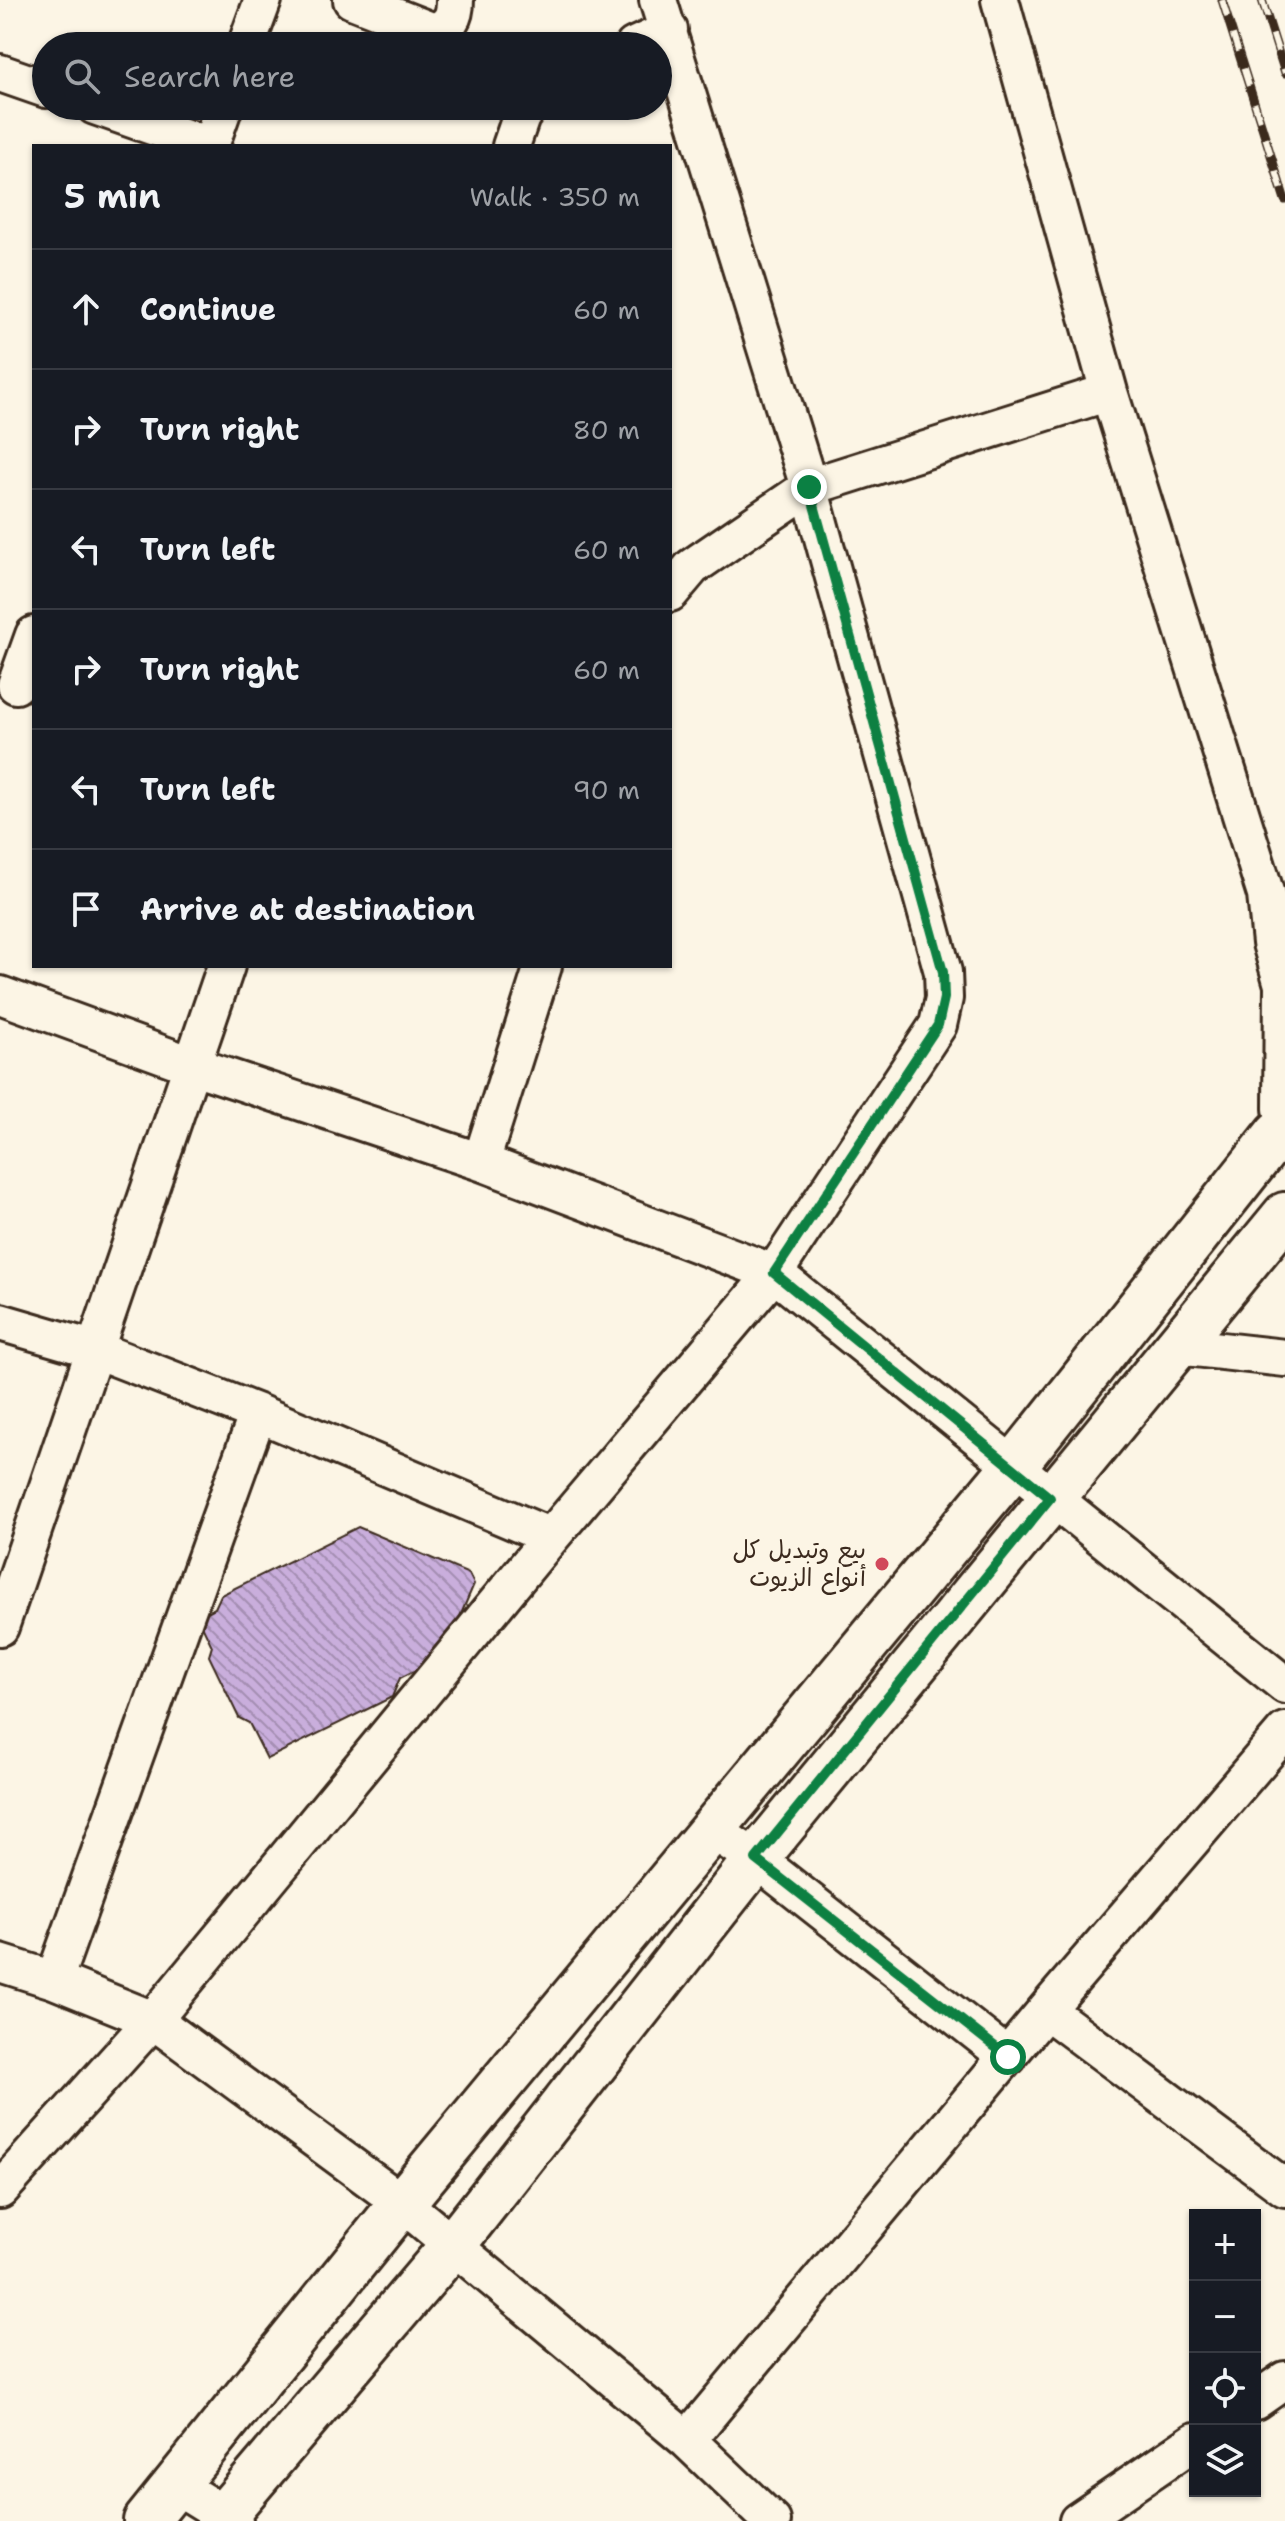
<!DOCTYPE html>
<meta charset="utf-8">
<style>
:root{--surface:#171b24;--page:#242831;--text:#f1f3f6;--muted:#9ea1a6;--line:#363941}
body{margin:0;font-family:"Shantell Sans","Playpen Sans Arabic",sans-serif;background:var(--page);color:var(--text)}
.controls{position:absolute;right:24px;bottom:24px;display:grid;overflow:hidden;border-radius:0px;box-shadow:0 2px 6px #0004}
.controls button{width:72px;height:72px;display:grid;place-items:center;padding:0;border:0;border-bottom:2px solid var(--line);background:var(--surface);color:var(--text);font:40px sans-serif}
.stop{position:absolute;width:24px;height:24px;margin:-18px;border:6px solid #0b8043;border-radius:50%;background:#fff}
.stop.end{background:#0b8043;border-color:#fff;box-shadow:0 2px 8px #0008}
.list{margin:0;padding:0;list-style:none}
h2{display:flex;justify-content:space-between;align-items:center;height:104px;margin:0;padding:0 32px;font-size:34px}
h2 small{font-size:26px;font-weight:400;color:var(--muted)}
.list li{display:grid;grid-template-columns:52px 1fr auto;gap:24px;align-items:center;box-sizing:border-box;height:120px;padding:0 32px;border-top:2px solid var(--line)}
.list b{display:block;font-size:30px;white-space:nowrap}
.list em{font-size:26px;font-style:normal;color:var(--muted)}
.icon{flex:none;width:44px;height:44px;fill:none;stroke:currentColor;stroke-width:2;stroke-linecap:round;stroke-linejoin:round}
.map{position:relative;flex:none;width:1285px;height:2521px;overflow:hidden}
.search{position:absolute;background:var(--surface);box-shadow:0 2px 6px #0004;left:32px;top:32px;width:640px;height:88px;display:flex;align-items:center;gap:20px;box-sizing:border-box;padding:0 28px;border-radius:44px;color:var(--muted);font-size:30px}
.panel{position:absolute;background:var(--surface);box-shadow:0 2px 6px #0004;left:32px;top:144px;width:640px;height:824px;border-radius:0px}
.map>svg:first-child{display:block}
.building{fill:url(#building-back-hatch);stroke:#3b2a1e;stroke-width:2}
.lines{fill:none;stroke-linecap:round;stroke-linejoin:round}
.street-casing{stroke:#3b2a1e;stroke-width:42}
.secondary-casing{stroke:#3b2a1e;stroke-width:50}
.street{stroke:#fcf5e5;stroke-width:36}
.secondary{stroke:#fcf5e5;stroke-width:44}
.rail-casing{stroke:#3b2a1e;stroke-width:9}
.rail{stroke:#fcf5e5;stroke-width:6;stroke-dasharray:18;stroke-linecap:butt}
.route{stroke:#0b8043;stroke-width:10}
.poi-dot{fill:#d1495b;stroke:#fcf5e5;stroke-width:3}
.labels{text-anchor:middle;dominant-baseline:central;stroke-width:8;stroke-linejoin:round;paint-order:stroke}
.poi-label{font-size:24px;fill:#3b2a1e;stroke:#fcf5e5;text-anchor:end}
</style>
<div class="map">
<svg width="1285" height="2521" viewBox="0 0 1285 2521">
<defs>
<pattern id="building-back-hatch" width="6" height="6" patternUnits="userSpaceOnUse" patternTransform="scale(2)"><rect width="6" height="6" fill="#c9aedc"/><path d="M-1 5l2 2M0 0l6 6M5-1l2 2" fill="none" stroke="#a48eb2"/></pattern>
</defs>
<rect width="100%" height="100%" fill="#fcf5e5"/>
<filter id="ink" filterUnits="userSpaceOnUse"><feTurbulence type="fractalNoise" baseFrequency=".0125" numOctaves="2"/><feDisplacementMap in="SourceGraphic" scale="16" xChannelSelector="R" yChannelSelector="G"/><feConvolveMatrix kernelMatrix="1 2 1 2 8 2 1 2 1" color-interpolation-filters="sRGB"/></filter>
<g filter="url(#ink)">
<path class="building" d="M358 1527 469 1574 474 1584 443 1656 400 1678 392 1697 267 1759 249 1723 239 1718 209 1656 212 1646 198 1617 215 1608 221 1595Z"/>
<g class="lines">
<defs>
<path id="street" d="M352 0 434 32C450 25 455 18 455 0
M1000 0 1109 392 1266 895 1271 943 1283 985 1282 1109
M246 46 263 0
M634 46 669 30
M0 73 46 89
M95 106 209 146
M210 146 224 106
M511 146 521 117 529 106
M670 593 692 567 809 487 1109 392
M16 685 34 635
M0 995 191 1065 481 1162 774 1273 1285 1685
M481 1162 543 966
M0 1322 96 1350 258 1413 551 1537
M1177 1346 1285 1358
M0 1627 226 966
M712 1830 756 1859 1008 2057
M0 1963 54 1980 153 2020 402 2203 687 2440 772 2521
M54 1980 258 1413
M1046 2010 1285 1731
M0 2190 153 2020 551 1537 774 1273 938 1025 944 998 943 972 809 487 658 0
M1255 2401 1285 2380
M687 2440 1046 2010 1285 2188
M174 2484 234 2521
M1078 2521 1195 2441"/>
<path id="secondary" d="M146 2521 402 2203 1013 1467 1278 1133
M219 2521 453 2245 756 1859 1285 1215"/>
</defs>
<use href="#street" class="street-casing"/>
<use href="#secondary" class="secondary-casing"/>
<use href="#street" class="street"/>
<use href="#secondary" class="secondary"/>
<defs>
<path id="rail" d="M1222 0 1285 200
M1262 0 1285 73"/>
</defs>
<use href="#rail" class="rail-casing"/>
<use href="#rail" class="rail"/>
</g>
</g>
<g class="lines" filter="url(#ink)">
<path class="route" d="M809 487 943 972 944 998 938 1025 774 1273 1050 1498 756 1859 1008 2057"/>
</g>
<circle class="poi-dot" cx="882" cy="1564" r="8"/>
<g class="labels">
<g class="poi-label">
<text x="866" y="1550">بيع وتبديل كل<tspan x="866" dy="28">أنواع الزيوت</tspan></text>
</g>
</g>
</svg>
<div class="controls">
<button>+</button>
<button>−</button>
<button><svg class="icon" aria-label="locate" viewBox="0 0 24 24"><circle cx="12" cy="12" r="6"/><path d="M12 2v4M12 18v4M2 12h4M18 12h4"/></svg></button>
<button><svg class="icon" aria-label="layers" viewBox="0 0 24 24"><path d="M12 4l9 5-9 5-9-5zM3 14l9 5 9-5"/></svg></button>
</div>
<div class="stop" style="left:1008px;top:2057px"></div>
<div class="stop end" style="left:809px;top:487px"></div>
<div class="search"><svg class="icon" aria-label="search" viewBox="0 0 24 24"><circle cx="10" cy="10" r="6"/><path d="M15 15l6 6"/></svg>Search here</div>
<section class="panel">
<h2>5 min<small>Walk · 350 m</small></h2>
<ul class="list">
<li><svg class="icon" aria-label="ahead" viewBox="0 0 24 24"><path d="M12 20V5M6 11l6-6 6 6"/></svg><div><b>Continue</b></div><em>60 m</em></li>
<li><svg class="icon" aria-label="right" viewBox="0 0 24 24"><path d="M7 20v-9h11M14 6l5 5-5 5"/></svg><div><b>Turn right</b></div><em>80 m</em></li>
<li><svg class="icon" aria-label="left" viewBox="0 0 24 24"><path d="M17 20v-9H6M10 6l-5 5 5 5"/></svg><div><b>Turn left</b></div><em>60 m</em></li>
<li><svg class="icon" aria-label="right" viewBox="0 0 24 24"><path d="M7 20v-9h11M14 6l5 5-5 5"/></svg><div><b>Turn right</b></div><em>60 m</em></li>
<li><svg class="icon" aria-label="left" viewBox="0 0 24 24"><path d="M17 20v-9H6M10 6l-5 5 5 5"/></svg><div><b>Turn left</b></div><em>90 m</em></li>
<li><svg class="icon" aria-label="arrive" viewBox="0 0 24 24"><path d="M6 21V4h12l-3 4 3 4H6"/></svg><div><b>Arrive at destination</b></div></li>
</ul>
</section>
</div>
